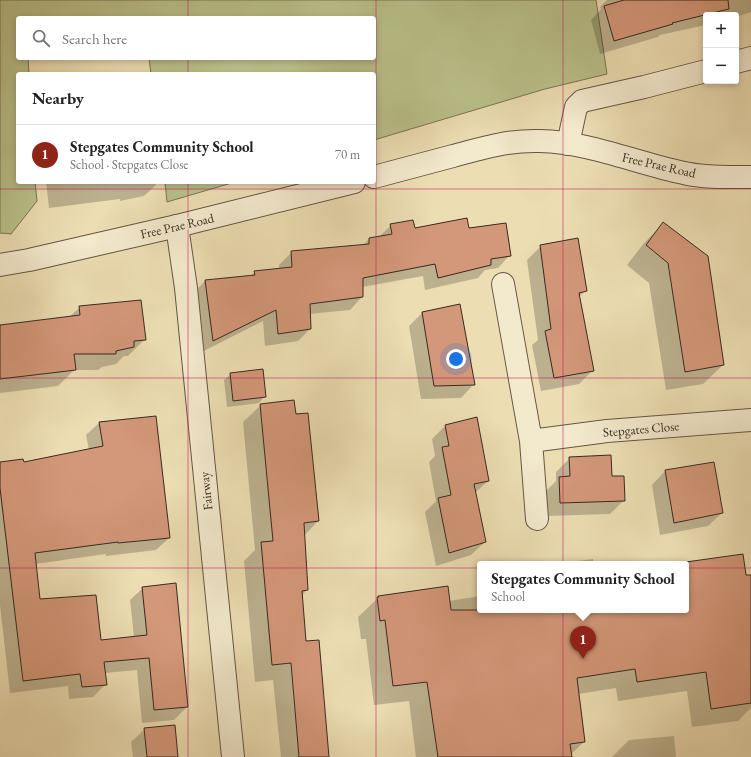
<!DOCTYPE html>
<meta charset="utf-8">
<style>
:root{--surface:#fff;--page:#f2f2f2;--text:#222;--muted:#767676;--line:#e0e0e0;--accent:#8f2418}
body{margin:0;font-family:"EB Garamond",serif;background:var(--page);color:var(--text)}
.controls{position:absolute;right:12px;top:12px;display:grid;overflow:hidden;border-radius:4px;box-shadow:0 2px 6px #0003}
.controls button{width:36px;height:36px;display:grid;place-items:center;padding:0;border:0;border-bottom:1px solid var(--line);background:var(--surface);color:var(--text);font:20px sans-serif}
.you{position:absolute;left:456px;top:359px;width:14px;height:14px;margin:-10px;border:3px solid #fff;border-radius:50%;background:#1a73e8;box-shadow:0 0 0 6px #1a73e833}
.badge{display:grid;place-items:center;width:26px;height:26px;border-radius:50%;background:var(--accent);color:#fff;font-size:13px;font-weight:700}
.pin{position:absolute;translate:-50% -33px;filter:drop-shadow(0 1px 2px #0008)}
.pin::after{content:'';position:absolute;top:21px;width:14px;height:12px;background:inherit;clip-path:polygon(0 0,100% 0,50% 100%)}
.popup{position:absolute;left:477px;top:561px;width:212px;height:52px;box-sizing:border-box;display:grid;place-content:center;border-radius:4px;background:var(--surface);filter:drop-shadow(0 1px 3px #0005);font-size:13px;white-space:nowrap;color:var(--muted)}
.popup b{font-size:15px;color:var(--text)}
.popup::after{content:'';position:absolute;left:50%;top:100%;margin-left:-8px;border:8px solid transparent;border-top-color:var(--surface)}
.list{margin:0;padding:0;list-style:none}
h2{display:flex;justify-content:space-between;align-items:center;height:52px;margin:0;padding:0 16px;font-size:17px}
h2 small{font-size:13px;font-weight:400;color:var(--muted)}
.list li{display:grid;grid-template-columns:26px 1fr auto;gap:12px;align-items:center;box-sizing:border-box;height:60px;padding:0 16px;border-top:1px solid var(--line)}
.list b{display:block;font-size:15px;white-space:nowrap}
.list p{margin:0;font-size:13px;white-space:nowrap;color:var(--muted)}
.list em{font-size:13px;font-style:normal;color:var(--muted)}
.icon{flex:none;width:22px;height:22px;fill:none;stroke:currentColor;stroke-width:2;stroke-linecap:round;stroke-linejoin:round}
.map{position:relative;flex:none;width:751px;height:757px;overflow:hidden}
.search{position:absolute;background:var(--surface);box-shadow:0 2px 6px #0003;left:16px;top:16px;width:360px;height:44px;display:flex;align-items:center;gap:10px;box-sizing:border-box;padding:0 14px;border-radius:4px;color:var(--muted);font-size:15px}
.panel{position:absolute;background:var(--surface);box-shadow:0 2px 6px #0003;left:16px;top:72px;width:360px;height:112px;border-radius:4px}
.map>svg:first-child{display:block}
.green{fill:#bac08a;stroke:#7a7455}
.shadow{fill:#0003}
.building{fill:#d39779;stroke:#3a2920}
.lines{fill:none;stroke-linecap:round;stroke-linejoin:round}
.minor-casing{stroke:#665644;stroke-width:24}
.tertiary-casing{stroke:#665644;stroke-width:24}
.minor{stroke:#f3e9cd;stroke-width:22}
.tertiary{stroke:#f3e9cd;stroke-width:22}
.grid{fill:none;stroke:#c2185b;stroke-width:1;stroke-opacity:0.55}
.labels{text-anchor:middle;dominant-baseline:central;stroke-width:3;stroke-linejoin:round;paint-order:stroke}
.street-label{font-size:13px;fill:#3a2920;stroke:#f3e9cd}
</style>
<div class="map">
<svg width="751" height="757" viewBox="0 0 751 757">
<rect width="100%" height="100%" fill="#ecddb2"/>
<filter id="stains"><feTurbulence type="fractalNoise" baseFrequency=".005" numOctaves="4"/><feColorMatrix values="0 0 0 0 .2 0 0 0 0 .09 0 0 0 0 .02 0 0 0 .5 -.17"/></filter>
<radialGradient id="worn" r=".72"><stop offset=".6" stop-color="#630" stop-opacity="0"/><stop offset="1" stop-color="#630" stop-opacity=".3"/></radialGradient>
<path class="green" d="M0 0H596L607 74 545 89 374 140V74H151L149 58H374V18H18V58H28L29 74H18V182H35L37 201 11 234 0 233Z
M165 182H235L167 202Z"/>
<path class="shadow" d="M607 0H751V12L736 17V15H706V25L660 35 658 37 600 54 591 20 601 9 600 7Z
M46 182H155L156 185 144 196 120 201V199L49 208Z
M663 224 723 365 703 384 666 390 649 283 627 265 644 243Z
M391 225 414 229H468L510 255 498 268 485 270 478 278 425 290 423 276 362 287V297L350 310 309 314 310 329 298 341 265 346 263 321 200 353 193 293 205 281 250 277 255 272 279 269V265L292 252 362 246 369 239 379 237Z
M541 246 586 290 579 297 593 370 579 384 541 391 532 345 538 340 527 260Z
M80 307 145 339 128 356H124L116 364 102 367 98 370H74L58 386 0 393V326L68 318Z
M422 313 474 384 461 398 421 399 409 326Z
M231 374 265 396 259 403 227 407 224 380Z
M261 405 295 415 307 414 318 521 304 536 307 590 301 596 305 642 328 757H281L273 680 255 682 244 561 255 550 243 422Z
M155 417 169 538 156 550 106 556V554L35 564 39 600 100 641 134 637 130 600 143 588 187 707 174 720 142 723 137 670 105 673 106 684 93 697 69 699 68 686 10 693 0 605V463H23L89 450 86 435 99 423Z
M445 426 488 481 475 493 485 542 471 555 436 566 425 512 436 501 429 462 435 456 432 439Z
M570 458 624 500 610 514 547 516 546 491 556 481V472Z
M665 471 722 513 708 526 660 535 652 485Z
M742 555 745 576 751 599V708L738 721 692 727 687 691 618 701 616 688 578 694 584 742 570 755 571 757H416L409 701 374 705 366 639H361L358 617 379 597 449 601 480 596V610H686V564H682Z
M593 559V564H569L571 562Z
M145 729 177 757H133L131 742Z
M674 736 676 757H612L629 740Z"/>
<path class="building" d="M624 0H728L729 9 672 23 673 24 614 41 604 6Z
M467 218 469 228 506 223 511 256 491 259V265L438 278 435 264 363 278V297L310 304 311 329 278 334 276 310 213 341 205 280 255 275 254 271 292 267 291 251 369 244V238L392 234 390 224 413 220 415 228Z
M663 222 708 256 724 365 685 372 668 263 646 245Z
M578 238 587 291 579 293 594 371 554 378 545 331 551 329 540 245Z
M141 300 146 340 134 341V347L116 351V354H74L76 370 0 379V325L80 315 79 306Z
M460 304 475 385 434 386 422 312Z
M263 369 266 397 233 401 230 373Z
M294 400 296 414 308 413 319 521 304 523 308 590 302 591 306 641 319 640 329 757H299L291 663 272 665 261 542 273 541 260 404Z
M156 416 170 538 118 543V542L35 553 40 599 96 595 101 640 147 635 142 587 176 583 188 707 154 710 149 658 104 662 107 685 82 687 80 674 23 681 0 488V462L23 459 24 462 103 446 99 422Z
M477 417 489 481 474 484 486 542 449 553 438 498 451 495 442 447 449 446 445 425Z
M611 455 612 476H624L625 501 560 503 559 477 570 476 569 457Z
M714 462 723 513 674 523 665 470Z
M743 554 746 575H751V703L711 709 706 672 637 682 635 669 577 678 585 742 570 744 572 757H438L427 682 393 686 385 620 380 621 377 597H379L378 596 448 586 451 610H686V562Z
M175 725 178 757H147L144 728Z"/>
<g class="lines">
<defs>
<path id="minor" d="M736 62 751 58
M568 144 576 107 582 101 644 87 706 71
M177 226 186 288 233 757
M503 284 531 441 537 519
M531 441 607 431 751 420"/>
<path id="tertiary" d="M374 177C400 170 427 163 453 156 482 148 509 140 540 141 589 142 636 163 684 173 704 178 731 177 751 177
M0 265 29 260 177 226 354 182"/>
</defs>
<use href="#minor" class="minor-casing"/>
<use href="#tertiary" class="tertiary-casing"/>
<use href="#minor" class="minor"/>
<use href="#tertiary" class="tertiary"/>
</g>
<path class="grid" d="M188 0V18M376 0V757M563 0V757M188 58V74M188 182V757M0 189H751M0 378H751M0 568H751"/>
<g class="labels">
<g class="street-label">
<text transform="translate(659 165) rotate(13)">Free Prae Road</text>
<text transform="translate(177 226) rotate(-13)">Free Prae Road</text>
<text transform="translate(641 429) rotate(-5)">Stepgates Close</text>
<text transform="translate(206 491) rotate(-96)">Fairway</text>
</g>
</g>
<rect width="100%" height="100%" filter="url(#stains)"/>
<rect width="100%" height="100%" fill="url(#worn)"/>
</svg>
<div class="controls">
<button>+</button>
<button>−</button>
</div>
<div class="you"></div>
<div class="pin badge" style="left:583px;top:659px">1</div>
<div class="popup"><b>Stepgates Community School</b>School</div>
<div class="search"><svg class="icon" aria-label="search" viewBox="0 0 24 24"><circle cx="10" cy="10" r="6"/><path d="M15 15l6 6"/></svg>Search here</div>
<section class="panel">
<h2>Nearby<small></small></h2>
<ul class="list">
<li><span class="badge">1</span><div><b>Stepgates Community School</b><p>School · Stepgates Close</p></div><em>70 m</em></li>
</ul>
</section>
</div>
